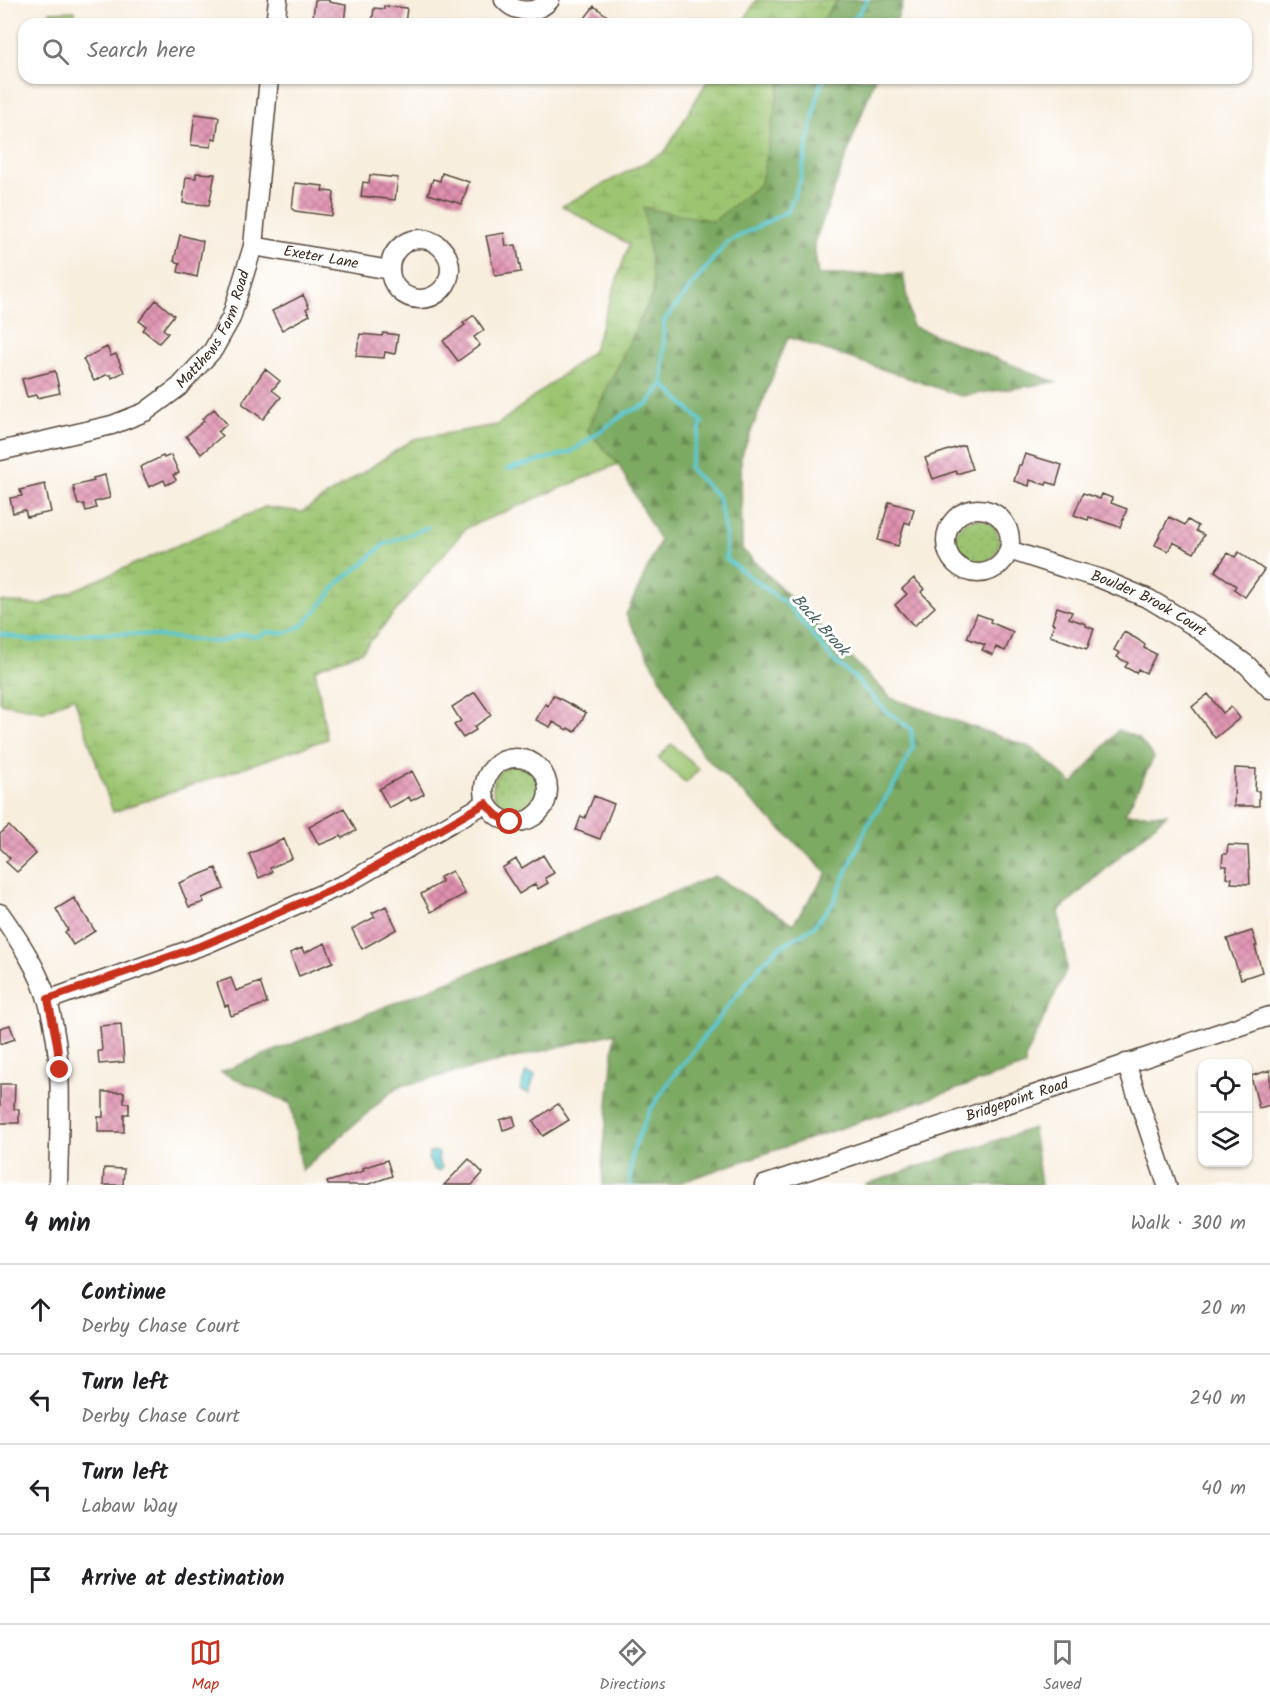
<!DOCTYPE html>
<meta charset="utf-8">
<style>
:root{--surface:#fff;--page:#f2f2f2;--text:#202124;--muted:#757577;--line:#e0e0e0;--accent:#c8321e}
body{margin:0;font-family:Kalam,sans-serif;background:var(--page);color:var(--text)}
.controls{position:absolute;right:18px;bottom:18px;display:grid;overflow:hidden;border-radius:12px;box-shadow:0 2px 4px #0004}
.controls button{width:54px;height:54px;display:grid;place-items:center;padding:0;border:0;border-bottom:2px solid var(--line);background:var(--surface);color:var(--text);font:30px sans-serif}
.stop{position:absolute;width:18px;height:18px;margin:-14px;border:4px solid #c8321e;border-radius:50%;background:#fff}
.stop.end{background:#c8321e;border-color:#fff;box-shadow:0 2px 6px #0008}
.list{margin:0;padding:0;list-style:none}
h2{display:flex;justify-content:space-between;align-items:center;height:78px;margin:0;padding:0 24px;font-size:26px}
h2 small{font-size:20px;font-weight:400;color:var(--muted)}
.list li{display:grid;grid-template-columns:39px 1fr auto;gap:18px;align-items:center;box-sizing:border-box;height:90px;padding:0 24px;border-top:2px solid var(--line)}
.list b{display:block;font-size:22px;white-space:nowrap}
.list p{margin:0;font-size:20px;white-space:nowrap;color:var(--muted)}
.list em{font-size:20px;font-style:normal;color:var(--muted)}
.icon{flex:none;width:33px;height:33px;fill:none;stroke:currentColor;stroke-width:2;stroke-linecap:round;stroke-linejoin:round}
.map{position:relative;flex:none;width:1270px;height:1185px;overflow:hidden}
.search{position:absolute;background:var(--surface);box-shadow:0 2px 4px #0004;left:18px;right:18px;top:18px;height:66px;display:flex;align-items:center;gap:15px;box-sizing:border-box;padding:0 21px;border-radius:18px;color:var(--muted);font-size:22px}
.sheet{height:438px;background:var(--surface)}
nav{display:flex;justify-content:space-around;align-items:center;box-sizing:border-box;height:84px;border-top:2px solid var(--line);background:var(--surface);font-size:16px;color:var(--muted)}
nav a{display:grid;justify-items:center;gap:3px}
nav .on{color:var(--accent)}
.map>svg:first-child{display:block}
.grass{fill:url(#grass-dots);stroke:#6c7848;stroke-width:1.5}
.forest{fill:url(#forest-firs);stroke:#5c6a40;stroke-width:1.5}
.wetland{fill:url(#wetland-marsh);stroke:#6c7848;stroke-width:1.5}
.park{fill:url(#park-tufts);stroke:#6c7848;stroke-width:1.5}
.water{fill:#5bc8d0;stroke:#4b7977;stroke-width:1.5}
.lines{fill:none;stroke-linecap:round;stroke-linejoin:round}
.stream{stroke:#5bc8d0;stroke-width:4}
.building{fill:url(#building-cross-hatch)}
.minor-casing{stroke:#57473b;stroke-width:21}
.minor{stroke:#fff;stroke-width:18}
.route{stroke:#c8321e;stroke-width:8}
.labels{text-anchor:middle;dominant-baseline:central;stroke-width:6;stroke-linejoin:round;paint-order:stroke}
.street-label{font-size:15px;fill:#3b2a1e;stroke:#fff}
.water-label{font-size:16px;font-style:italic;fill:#46615c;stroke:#fff}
</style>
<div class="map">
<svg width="1270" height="1185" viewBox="0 0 1270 1185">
<defs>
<pattern id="grass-dots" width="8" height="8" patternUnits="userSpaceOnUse" patternTransform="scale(1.5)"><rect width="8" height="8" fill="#9cc571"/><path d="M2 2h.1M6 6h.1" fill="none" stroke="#87a961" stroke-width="1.8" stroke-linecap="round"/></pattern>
<pattern id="forest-firs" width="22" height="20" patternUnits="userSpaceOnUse" patternTransform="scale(1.5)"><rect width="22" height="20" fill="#7daa63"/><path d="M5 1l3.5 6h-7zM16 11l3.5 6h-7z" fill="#688b51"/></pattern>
<pattern id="wetland-marsh" width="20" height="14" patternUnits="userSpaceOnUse" patternTransform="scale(1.5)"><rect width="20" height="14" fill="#9cc571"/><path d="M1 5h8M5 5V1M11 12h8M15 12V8" fill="none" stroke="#87a961"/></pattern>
<pattern id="park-tufts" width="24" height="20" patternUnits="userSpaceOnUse" patternTransform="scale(1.5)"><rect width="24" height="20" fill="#9cc571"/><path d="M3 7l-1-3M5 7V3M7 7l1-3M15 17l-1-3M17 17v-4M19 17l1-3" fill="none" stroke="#87a961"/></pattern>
<pattern id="building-cross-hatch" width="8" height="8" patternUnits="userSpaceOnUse" patternTransform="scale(1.5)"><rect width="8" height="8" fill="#e091b0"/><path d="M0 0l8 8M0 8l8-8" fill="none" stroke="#b7778f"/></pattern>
</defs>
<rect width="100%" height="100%" fill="#fff"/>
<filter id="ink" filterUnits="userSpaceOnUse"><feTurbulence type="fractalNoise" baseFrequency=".0167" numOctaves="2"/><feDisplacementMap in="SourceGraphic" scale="12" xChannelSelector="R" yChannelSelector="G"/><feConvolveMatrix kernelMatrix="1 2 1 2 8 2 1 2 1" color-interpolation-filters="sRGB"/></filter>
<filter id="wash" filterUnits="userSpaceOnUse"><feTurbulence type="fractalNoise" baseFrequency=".008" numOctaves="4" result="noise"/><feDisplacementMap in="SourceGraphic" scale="24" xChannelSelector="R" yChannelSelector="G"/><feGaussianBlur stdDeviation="1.35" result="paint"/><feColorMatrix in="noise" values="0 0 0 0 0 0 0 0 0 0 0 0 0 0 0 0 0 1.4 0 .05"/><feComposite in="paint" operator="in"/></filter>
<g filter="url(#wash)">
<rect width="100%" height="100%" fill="#f8eede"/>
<path class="grass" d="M955 541a22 22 0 1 1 44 0a22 22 0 1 1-44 0Z
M493 788a23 23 0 1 1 46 0a23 23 0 1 1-46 0Z"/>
<path class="forest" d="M837 0H904L895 24H820Z
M784 78H875L814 244 818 275 903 274 912 326 1056 382 961 396 788 337 741 457 742 549 891 698 1032 748 1073 784 1118 730 1138 738 1154 757 1125 814H1167L1059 911 1067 968 1025 1059V1066L672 1185H603L602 1166 615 1033 397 1087 302 1170 291 1104 221 1072 714 876 793 924 827 873 702 754 626 615 660 541 618 464 587 430 654 291 643 207 714 221Z
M1033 1128 1041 1185H864Z"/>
<path class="wetland" d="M756 0H837L820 24H742Z
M709 78H784L780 83 761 183 714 221 644 208 654 291 587 430 618 464 466 528 362 651 315 669 327 739 113 812 74 697 44 711 0 703V601L40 605 265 507 302 512 414 439 497 425 593 351 629 244 562 206 665 152Z"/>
<path class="park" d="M75 11V21L70 24H50V12Z
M671 744 699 769 686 783 658 758Z"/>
<path class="water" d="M526 1072 535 1075 529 1093 520 1090Z
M434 1151 439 1153 438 1160 442 1168 440 1171 435 1170 428 1159 429 1153Z"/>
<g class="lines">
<path class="stream" d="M851 24 867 0
M508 469 571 452 626 413 648 404 663 384
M0 634 34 641 92 633 135 634 220 642 243 634 257 637 267 632 287 633 303 625 323 603 340 581 363 564 383 545 428 527
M631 1185 630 1180 632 1153 649 1112 671 1079 759 967 778 948 813 927 833 903 868 824 898 779 913 747 911 729 885 710 855 678 832 659 788 605 726 559V533L718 497 689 468 702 422 663 384 664 321 726 243 788 211 800 181 820 86 824 78"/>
</g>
<g id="blocks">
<path class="building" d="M315 0H329V2L334 3 346 5 344 24H318L319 17H313Z
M384 6 407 8 405 24H372L374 8 384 9Z
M594 6 618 24H585L588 20 585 18Z
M195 114 219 117 216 139 212 138 211 147 191 145Z
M196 173 215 174 209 205 183 203 186 177 196 178Z
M442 173 469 182 462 204 428 194 433 179 440 181Z
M370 175 398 178 395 200 361 196 363 182 369 183Z
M295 183 323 186 322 191 334 192 332 216 295 211 292 209Z
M504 233 506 246 516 245 521 272 495 276 486 236Z
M180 235 203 241 197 277 178 272 180 263 174 261Z
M303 295 309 307 306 309 310 315 282 330 272 311Z
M156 300 174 315 163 329 168 333 159 343 143 330 146 326 139 321Z
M474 315 484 330 474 337 480 345 458 361 443 341 465 325 463 323Z
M383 333 398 335 395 354 385 352 384 358 356 356 360 334 382 336Z
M107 347 111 356 116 354 124 372 112 378 111 375H106L94 381 83 359Z
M265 369 280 381 272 390 281 397 263 419 243 404V401Z
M55 371 60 393 37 398 36 395 27 397 22 379Z
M214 409 227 424 218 432 222 436 201 454 186 436 204 421 202 419Z
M964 445 972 469 957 474 956 471 933 479 925 458Z
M1025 454 1062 465 1056 485 1047 482 1046 485 1030 480 1029 486 1014 481 1019 465H1021Z
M171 455 179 473 173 475 176 480 166 485 164 480 149 487 140 467 163 456 164 458Z
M105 475 110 498 94 502 96 508 86 511 84 504 78 505 73 486 94 481 93 478Z
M45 484 51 512 27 517 25 510 13 513 10 498 22 496 20 490Z
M1083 493 1100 499 1102 494 1112 498 1111 503 1127 509 1120 527 1089 517 1088 520 1074 515Z
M889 502 914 509 910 524 905 522 898 546 878 540Z
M1169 517 1185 525 1188 520 1198 526 1196 531 1204 535 1194 553 1173 542 1168 551 1155 545Z
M1239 552 1264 570 1245 597 1234 589 1236 586 1215 571 1228 553 1235 557Z
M914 578 924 589 921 592 935 607 914 626 895 605 907 594 902 589Z
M1057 607 1072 612 1069 618 1086 624V626L1094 629 1087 649 1050 636 1054 624 1052 623Z
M977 614 991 619 990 622 1013 632 1005 651 996 647 993 655 982 650 985 645 967 638Z
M1124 632 1137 639 1145 645 1144 648 1156 654 1146 673 1138 669 1136 673 1125 667 1128 663 1117 657 1120 653 1114 650Z
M475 692 491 715 474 727 476 730 463 738 454 725 461 721 452 707Z
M1208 694 1223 713 1231 707 1240 718 1215 738 1192 707Z
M553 695 586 713 575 732 568 728 567 730 553 722 550 727 536 720 545 704 548 706Z
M1235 768 1256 769 1255 791H1259V806H1234Z
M412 771 424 794 411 801 409 797 389 808 379 789Z
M594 796 614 804 600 839 576 830 581 816 585 818Z
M344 808 356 831 342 838 341 836 319 845 309 827Z
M9 826 36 854 17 872 6 862 10 858 0 848V834Z
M284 839 292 858 270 868 272 872 259 878 249 854Z
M1228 845 1248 846 1250 884 1231 883 1232 878H1226L1227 866H1222L1223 854H1227Z
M543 855 554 873 545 878 548 883 538 889 535 884 519 894 502 868 516 859 522 868Z
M216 868 224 889 202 898 204 902 189 907 179 883Z
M452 871 465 894 431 912 421 894 442 882 440 877Z
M74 898 95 931 73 945 65 932 68 930 56 909Z
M386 906 397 929 362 949 352 929 375 917 372 913Z
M1252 931 1257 946H1255L1262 972 1241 979 1227 939Z
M325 943 333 962 299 976 290 953 302 948 304 953Z
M231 978 236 991 260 982 267 1003 231 1016 228 1005 225 1006 217 983Z
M121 1024 124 1062 99 1064 98 1051H102L100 1026Z
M10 1025 15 1039 0 1044V1028Z
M1270 1070V1105L1259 1108 1251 1076Z
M0 1084H15L14 1109H19V1123H0Z
M103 1092H124V1103H129V1114H124V1132H98V1117H103Z
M558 1104 569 1120 543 1136 533 1121Z
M513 1116 516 1126 503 1130 500 1120Z
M469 1159 483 1173 472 1185H444Z
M387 1160 392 1176 366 1185H328L327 1182 364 1171 363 1168Z
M104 1168 124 1169 123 1185H103Z"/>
</g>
</g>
<g filter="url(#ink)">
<use href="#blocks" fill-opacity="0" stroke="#57473b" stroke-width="1.5"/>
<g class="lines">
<defs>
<g id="minor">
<path d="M504 0C516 14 537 14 550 0"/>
<path d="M275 24 278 0"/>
<circle cx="420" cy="269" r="30"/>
<path id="s1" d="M253 246 390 270"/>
<path id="s2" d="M0 451 112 425 145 412 179 387 213 350 231 318 253 246 269 78"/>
<circle cx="978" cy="541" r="32"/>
<path id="s3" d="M1009 550 1064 568 1099 578 1149 599 1194 626 1247 665 1270 689"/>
<circle cx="516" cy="790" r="32"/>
<path d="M0 913C19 940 39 970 48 1002 65 1061 59 1124 58 1185"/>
<path d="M48 1000 206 944 349 882 486 803"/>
<path d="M1126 1063 1167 1185"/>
<path id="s4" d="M764 1185 1270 1016"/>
</g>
</defs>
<use href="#minor" class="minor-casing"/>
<use href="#minor" class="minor"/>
</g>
</g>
<g class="lines" filter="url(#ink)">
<path class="route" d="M60 1070 57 1044 48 999 206 944 349 882 486 803C493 813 499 818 510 822"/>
</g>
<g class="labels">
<g class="street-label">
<text stroke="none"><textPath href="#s1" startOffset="69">Exeter Lane</textPath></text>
<text stroke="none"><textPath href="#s2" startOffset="261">Matthews Farm Road</textPath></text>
<text stroke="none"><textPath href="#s3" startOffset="150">Boulder Brook Court</textPath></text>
<text stroke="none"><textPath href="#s4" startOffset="267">Bridgepoint Road</textPath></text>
</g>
<g class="water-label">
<text transform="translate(820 625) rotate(48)">Back Brook</text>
</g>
</g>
</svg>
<div class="controls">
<button><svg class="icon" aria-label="locate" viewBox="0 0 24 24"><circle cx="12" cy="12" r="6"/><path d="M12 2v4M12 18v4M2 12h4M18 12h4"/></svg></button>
<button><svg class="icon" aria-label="layers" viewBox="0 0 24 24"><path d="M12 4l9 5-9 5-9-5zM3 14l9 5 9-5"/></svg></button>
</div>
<div class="stop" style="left:510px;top:822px"></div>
<div class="stop end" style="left:60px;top:1070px"></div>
<div class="search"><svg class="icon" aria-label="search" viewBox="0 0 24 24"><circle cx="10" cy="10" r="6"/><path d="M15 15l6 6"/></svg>Search here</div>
</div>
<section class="sheet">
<h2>4 min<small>Walk · 300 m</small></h2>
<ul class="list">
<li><svg class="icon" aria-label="ahead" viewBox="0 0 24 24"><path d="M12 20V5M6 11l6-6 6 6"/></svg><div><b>Continue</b><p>Derby Chase Court</p></div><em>20 m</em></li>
<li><svg class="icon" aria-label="left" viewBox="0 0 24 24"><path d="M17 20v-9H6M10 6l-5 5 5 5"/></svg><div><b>Turn left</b><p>Derby Chase Court</p></div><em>240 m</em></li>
<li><svg class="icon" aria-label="left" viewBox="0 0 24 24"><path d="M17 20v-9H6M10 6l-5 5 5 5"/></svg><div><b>Turn left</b><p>Labaw Way</p></div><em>40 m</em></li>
<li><svg class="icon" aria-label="arrive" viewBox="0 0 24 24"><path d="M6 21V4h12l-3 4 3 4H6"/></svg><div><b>Arrive at destination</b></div></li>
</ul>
</section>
<nav>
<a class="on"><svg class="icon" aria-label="map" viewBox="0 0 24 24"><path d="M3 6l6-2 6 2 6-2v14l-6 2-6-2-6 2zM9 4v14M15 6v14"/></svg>Map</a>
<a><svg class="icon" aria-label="directions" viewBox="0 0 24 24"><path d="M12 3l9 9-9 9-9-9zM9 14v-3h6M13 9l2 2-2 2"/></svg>Directions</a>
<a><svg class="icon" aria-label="saved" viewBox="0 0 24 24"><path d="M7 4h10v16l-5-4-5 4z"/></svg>Saved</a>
</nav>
